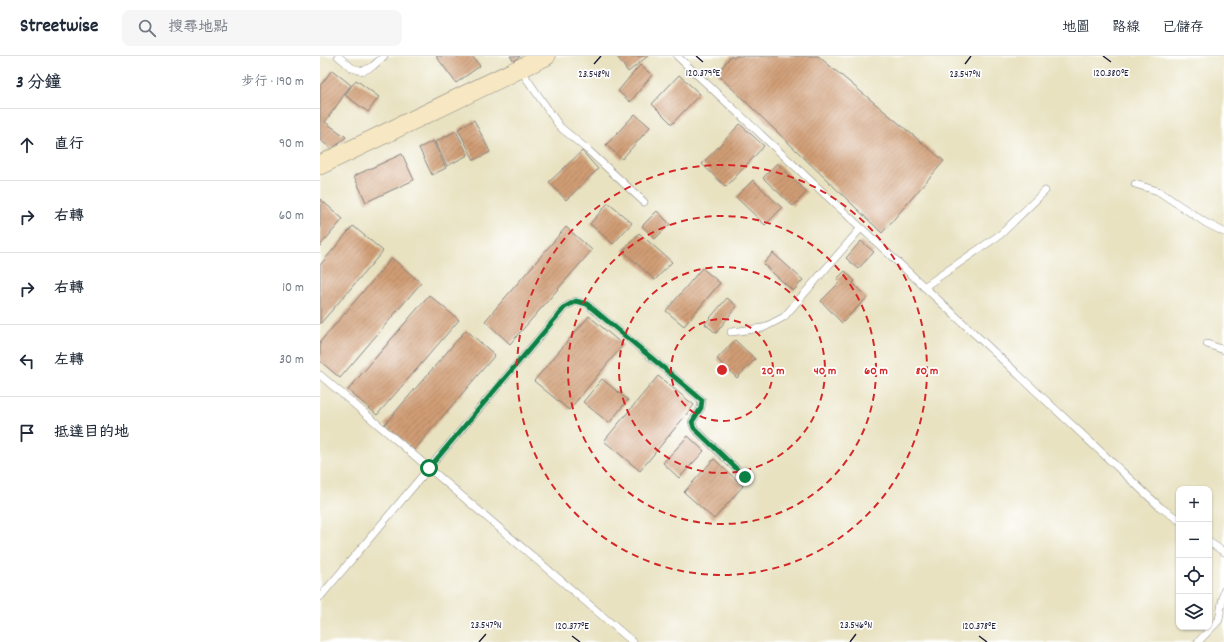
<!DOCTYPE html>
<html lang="zh-TW">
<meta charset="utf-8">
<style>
:root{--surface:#fff;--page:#f6f6f7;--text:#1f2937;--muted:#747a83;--line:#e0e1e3}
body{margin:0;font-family:Dekko,"LXGW WenKai TC",sans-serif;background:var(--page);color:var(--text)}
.controls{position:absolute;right:12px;bottom:12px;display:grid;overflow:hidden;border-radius:8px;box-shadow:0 1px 3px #0004}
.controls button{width:36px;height:36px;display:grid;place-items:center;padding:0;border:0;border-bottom:1px solid var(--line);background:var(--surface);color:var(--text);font:20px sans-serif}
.stop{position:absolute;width:12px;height:12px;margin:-9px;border:3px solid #0b8043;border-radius:50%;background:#fff}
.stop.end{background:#0b8043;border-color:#fff;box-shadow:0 1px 4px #0008}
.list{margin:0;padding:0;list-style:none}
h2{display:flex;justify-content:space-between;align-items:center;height:52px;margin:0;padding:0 16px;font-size:17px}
h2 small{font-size:13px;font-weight:400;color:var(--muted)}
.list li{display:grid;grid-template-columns:26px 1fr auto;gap:12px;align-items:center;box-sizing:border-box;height:72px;padding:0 16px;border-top:1px solid var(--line)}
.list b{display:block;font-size:15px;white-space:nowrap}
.list em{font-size:13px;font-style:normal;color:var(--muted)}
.icon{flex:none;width:22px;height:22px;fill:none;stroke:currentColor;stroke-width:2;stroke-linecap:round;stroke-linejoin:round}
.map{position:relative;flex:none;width:904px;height:586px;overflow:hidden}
header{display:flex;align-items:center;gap:24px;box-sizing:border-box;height:56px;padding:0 20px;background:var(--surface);border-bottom:1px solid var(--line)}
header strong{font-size:19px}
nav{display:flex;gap:22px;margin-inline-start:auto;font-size:14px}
.search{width:280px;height:36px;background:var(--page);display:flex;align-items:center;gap:10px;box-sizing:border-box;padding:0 14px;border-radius:8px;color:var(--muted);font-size:15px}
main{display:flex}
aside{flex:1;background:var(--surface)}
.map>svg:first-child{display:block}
.building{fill:url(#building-hatch)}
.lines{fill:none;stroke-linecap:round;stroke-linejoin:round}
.lane-casing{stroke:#85827e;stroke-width:8}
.secondary-casing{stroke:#85827e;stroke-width:20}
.lane{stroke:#fff;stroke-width:7}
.secondary{stroke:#f7e8c3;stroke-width:19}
.route{stroke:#0b8043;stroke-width:5}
.ticks{fill:none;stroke:#22223b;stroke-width:1.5}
.ring{fill:none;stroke:#d62828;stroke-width:2;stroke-dasharray:7 5}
.ticks-label{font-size:10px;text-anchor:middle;fill:#22223b;stroke:#fff;stroke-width:3.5;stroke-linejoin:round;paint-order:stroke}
.centre{fill:#d62828;stroke:#fff;stroke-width:2}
.ring-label{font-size:12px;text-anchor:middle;font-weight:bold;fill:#d62828;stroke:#fff;stroke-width:3.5;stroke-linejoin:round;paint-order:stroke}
</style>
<header>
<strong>Streetwise</strong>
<div class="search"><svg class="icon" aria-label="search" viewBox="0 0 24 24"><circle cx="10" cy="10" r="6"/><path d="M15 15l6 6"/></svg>搜尋地點</div>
<nav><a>地圖</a><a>路線</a><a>已儲存</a></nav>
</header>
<main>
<aside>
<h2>3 分鐘<small>步行 · 190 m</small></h2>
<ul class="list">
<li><svg class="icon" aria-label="ahead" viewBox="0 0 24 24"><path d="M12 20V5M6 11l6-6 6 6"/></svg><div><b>直行</b></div><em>90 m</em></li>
<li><svg class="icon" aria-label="right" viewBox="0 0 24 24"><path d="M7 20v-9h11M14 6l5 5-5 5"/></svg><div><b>右轉</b></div><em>60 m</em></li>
<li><svg class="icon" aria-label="right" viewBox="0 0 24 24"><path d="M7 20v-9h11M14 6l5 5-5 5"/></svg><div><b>右轉</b></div><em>10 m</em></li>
<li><svg class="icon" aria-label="left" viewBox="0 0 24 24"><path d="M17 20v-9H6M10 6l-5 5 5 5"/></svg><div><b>左轉</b></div><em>30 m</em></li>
<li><svg class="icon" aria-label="arrive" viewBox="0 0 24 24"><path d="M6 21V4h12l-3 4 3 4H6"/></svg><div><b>抵達目的地</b></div></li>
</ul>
</aside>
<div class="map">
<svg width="904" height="586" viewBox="0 0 904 586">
<defs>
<pattern id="building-hatch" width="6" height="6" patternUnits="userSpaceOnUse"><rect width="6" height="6" fill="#d09d75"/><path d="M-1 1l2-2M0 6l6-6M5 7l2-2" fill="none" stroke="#a88061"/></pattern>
</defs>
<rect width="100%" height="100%" fill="#fff"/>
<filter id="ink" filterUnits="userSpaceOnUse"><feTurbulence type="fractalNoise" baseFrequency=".025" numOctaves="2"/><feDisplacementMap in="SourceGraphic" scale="8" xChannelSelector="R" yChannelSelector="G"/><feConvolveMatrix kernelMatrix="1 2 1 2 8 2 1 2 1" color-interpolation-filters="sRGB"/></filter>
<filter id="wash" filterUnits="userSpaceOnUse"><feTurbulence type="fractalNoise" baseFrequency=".012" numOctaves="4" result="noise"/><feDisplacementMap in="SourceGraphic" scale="16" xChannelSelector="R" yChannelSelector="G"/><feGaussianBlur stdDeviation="0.9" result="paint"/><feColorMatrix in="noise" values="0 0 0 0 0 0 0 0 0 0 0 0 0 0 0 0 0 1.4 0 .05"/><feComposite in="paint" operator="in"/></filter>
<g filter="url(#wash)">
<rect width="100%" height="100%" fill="#e8e2c1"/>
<g id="blocks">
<path class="building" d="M116 0H152L160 10 136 27Z
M190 0H200L194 5Z
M297 0H328L308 16Z
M411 0 414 2 416 0H498L624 105 562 177 397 18Z
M320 9 332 19 310 46 298 35Z
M12 14 31 29 5 66 26 81 12 93 0 84V30Z
M359 19 380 38 352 68 332 48Z
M36 24 59 41 48 56 25 39Z
M315 58 330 71 302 103 286 89Z
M154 64 170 96 154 104 138 73Z
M420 68 444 90 406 131 382 108Z
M136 75 148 99 127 110 115 86Z
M113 85 126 112 112 119 99 92Z
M262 95 278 113 246 144 229 126Z
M82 98 94 124 46 146 34 120Z
M457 107 487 136 473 150 443 122Z
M433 124 462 152 445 169 416 141Z
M0 143 23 163 0 190Z
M288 147 312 167 293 188 270 168Z
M337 155 350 168 335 183 322 170Z
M33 170 63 195 0 268V209Z
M246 171 272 194 190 288 165 265Z
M319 177 352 206 335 224 303 195Z
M541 185 554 196 538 213 526 202Z
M453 197 483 224 473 235 443 208Z
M72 202 101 227 20 322 0 305V286Z
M382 212 400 227 364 270 346 255Z
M525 215 535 225 533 227 547 242 522 267 501 245 520 226 517 223Z
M109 239 139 264 57 359 28 334Z
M407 242 417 250 396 277 385 268Z
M269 260 303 289 249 354 214 325Z
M146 274 175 299 94 394 64 369Z
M415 284 435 303 417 322 397 303Z
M338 320 374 349 320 415 284 385Z
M282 323 308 344 289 367 263 346Z
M368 380 384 395 359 422 343 407Z
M394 403 423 430 394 463 364 436Z"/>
</g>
</g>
<g filter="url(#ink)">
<use href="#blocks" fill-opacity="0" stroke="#85827e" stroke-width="1"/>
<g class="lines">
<defs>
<path id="lane" d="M18 0 32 12 43 15 53 10 64 0
M357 0 840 451 859 464
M200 13 240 71 268 94 324 146
M815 128 838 135 886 167 904 176
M604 231 681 178 725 135
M411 276 443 272 464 261 541 172
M887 288 904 294
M0 319 313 586
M889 486 904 496
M0 541 245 251 256 245 267 248 382 344 381 352 372 366 374 372 425 421
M878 586 899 564 904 535"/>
<path id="secondary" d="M0 109 226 0"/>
</defs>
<use href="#lane" class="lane-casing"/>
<use href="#secondary" class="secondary-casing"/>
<use href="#lane" class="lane"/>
<use href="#secondary" class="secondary"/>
</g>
</g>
<g class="lines" filter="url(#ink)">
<path class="route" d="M109 412 245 251 256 245 267 248 382 344 381 352 372 366 374 372 425 421"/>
</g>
<path class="ticks" d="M376 0 383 6M783 0 791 6M274 8 281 0M645 8 651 0M252 580 260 586M659 580 667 586M159 586 166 578M530 586 536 578"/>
<g class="ring">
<circle cx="402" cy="314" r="51"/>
<circle cx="402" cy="314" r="103"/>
<circle cx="402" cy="314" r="154"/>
<circle cx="402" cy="314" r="205"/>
</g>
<g class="ticks-label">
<text x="383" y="20">120.379°E</text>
<text x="791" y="20">120.380°E</text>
<text x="274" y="21">23.548°N</text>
<text x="645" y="21">23.547°N</text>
<text x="166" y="572">23.547°N</text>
<text x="536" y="572">23.546°N</text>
<text x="252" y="573">120.377°E</text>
<text x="659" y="573">120.378°E</text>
</g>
<circle cx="402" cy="314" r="6" class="centre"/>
<g class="ring-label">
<text x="453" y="318">20 m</text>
<text x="505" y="318">40 m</text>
<text x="556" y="318">60 m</text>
<text x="607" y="318">80 m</text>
</g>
</svg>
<div class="controls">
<button>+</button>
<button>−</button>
<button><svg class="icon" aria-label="locate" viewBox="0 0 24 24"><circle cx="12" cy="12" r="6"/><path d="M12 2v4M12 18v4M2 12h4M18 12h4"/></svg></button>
<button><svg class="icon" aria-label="layers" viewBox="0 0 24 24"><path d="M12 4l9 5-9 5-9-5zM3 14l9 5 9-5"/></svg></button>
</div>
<div class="stop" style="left:109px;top:412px"></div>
<div class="stop end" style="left:425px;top:421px"></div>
</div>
</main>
